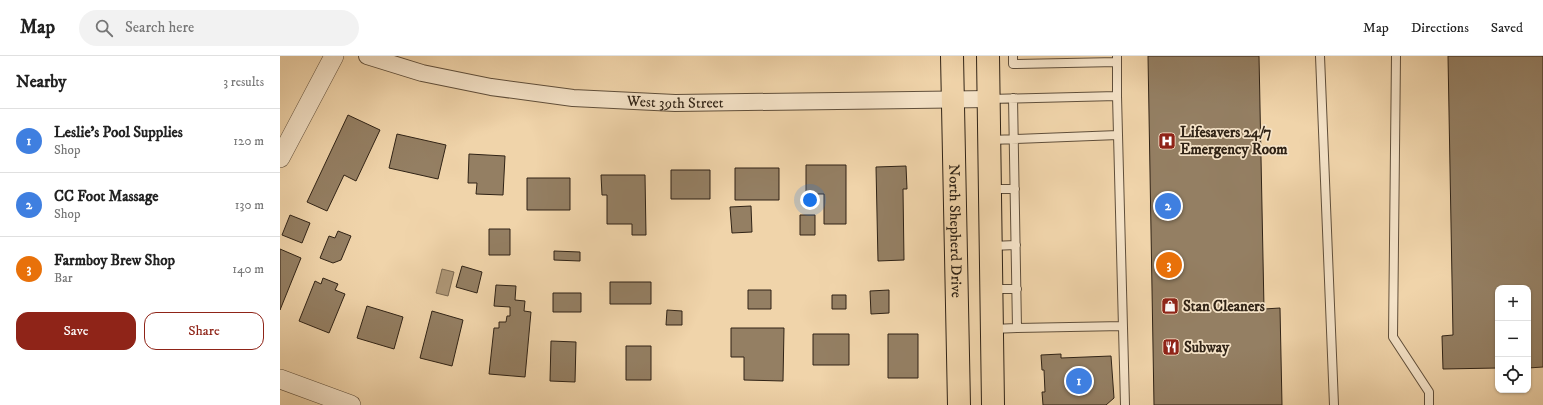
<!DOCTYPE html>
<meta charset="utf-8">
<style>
:root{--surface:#fff;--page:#f2f2f2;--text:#222;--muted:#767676;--line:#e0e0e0;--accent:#8f2418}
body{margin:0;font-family:"IM FELL DW Pica",serif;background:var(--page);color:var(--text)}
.controls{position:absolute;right:12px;bottom:12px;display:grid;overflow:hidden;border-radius:8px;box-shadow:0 1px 3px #0004}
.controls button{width:36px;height:36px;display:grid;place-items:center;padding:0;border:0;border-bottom:1px solid var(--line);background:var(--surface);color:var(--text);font:20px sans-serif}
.you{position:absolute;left:530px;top:144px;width:14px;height:14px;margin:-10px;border:3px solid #fff;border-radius:50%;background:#1a73e8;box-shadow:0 0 0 6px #1a73e833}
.badge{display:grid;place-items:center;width:26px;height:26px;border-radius:50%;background:var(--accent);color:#fff;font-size:13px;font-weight:700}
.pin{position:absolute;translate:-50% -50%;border:2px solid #fff;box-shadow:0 1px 4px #0006}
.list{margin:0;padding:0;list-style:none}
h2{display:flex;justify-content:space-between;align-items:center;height:52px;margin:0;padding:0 16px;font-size:17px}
h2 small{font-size:13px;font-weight:400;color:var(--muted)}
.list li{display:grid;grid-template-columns:26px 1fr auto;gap:12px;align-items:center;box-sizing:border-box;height:64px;padding:0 16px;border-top:1px solid var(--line)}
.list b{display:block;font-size:15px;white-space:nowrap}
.list p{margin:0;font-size:13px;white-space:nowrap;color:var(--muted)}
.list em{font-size:13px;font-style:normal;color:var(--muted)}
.actions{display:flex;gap:8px;padding:12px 16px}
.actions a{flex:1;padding:9px 0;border:1px solid var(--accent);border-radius:12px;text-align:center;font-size:14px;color:var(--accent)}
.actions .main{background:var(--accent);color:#fff}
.icon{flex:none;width:22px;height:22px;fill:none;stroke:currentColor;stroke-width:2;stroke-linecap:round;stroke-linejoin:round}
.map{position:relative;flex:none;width:1263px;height:349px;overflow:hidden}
header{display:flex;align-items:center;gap:24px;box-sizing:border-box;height:56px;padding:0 20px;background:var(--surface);border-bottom:1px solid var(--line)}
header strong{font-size:19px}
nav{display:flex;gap:22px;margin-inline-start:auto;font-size:14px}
.search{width:280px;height:36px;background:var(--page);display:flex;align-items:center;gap:10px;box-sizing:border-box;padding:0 14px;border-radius:22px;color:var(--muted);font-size:15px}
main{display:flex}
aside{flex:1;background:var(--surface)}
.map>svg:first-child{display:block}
.water{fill:#af9878;stroke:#7c6951}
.building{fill:#947f63;stroke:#302316}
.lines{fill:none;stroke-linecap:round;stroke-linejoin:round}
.service-casing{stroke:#604f3b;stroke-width:10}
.minor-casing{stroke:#604f3b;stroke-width:18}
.tertiary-casing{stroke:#604f3b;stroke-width:20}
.primary-casing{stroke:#302316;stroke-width:24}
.service{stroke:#f5e3c8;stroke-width:8}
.minor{stroke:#f5e3c8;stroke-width:16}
.tertiary{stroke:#f5e3c8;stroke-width:19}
.primary{stroke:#f0d4aa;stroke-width:22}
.labels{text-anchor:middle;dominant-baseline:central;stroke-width:3.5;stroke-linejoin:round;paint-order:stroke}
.street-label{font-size:15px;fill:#302316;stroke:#f5e3c8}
.poi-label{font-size:15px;font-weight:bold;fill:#302316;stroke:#f5e3c8;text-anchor:start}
</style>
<header>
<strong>Map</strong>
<div class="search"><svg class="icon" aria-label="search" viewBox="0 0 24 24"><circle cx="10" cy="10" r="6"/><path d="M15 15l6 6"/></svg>Search here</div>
<nav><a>Map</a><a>Directions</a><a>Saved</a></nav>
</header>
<main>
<aside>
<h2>Nearby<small>3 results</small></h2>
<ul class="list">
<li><span class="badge" style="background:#3f7fe0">1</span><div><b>Leslie's Pool Supplies</b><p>Shop</p></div><em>120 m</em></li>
<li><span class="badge" style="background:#3f7fe0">2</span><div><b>CC Foot Massage</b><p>Shop</p></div><em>130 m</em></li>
<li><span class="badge" style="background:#e8710a">3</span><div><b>Farmboy Brew Shop</b><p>Bar</p></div><em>140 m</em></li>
</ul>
<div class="actions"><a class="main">Save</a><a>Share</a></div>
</aside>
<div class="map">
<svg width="1263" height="349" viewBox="0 0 1263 349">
<rect width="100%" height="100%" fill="#f0d4aa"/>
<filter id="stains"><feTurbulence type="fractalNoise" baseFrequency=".005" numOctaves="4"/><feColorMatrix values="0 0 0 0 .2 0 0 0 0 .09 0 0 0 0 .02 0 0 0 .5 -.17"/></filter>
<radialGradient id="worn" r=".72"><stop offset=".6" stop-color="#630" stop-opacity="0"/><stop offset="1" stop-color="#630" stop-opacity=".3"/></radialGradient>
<path class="water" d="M162 213 174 216 168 240 156 237Z"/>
<path class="building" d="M868 0H979L984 253 1000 252 1002 349H874Z
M1168 0H1263V311L1248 312V232H1218V312L1163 313 1162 280 1173 279Z
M68 59 100 74 76 125 64 119 47 155 27 146Z
M117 78 166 89 158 123 109 112Z
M189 98 225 100 223 139 196 138 197 127H188Z
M526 109H566V168H544V138H526Z
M626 110 627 133H623L624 204 598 205 596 111Z
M455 112H499V144H455Z
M391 114H430V143H391Z
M321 119H365L366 179H352V168H327V139H322Z
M247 122H290V154H247Z
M471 150 472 176 452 177 450 151Z
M10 159 30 167 22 187 2 179Z
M520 159H535V179H520Z
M209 173H230V199H209Z
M58 175 71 180 61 204 53 207 40 202 49 180 55 182Z
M0 193 21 202 0 254Z
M274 195 300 196V205L274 204Z
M182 210 202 216 197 237 176 231Z
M43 222 58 228 55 234 65 238 49 277 19 265 35 225 41 228Z
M330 226H371V248H330Z
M216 229 236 230 235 244 245 245 244 255 251 256 245 321 209 318 214 272H219V266H226L227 260H230V251L214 250Z
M468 234H491V253H468Z
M609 234V257L591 258 590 235Z
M273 237H301V256H273Z
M552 239H566V253H552Z
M87 250 123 261 114 293 77 282Z
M387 254 402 255V269H386Z
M152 255 183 264 172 310 140 302Z
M451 272H504L503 325 464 324V301H451Z
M533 278H569V309H533Z
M608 278H638V322H608Z
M271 285 296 286 295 326 270 325Z
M346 290H371V324H346Z
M781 298V302L831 300 834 342 826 349H763L762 336H765L764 314H762L761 299Z"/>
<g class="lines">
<defs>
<path id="service" d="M733 0V8L837 6
M837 0V40
M1040 0 1054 349
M1116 0 1113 281 1149 336V349
M733 42 737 272 843 270
M710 43 837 40 845 349
M711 84 838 79
M710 133H735
M711 190 736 189
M712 233H737
M712 273 737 272"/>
<g id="minor">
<path id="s1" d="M87 0 142 17 211 31 293 42 395 47 709 43"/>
</g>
<path id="tertiary" d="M0 102 54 0
M0 323 71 349"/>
<g id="primary">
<path id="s2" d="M672 0 679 349"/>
<path d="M708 0 713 349"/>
</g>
</defs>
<use href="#service" class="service-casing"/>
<use href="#minor" class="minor-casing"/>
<use href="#tertiary" class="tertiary-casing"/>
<use href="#primary" class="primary-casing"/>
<use href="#service" class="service"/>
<use href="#minor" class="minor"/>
<use href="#tertiary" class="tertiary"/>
<use href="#primary" class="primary"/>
</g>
<defs>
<symbol id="hospital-square" viewBox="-11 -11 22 22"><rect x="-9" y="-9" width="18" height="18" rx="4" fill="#8f2418" stroke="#f5e3c8"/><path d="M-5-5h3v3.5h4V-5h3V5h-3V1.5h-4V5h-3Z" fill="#fff"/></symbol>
<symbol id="shop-square" viewBox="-11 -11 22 22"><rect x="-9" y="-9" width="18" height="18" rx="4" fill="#8f2418" stroke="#f5e3c8"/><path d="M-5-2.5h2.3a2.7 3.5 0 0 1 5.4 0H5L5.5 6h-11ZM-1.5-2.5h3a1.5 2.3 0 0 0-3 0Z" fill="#fff"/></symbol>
<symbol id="restaurant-square" viewBox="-11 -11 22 22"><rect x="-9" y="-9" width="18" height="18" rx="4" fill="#8f2418" stroke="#f5e3c8"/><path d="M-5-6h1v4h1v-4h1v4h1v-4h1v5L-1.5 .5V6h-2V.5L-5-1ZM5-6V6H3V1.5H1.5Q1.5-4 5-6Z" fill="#fff"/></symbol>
</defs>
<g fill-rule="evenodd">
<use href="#hospital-square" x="877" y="75" width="20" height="20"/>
<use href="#shop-square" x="880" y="240" width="20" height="20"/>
<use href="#restaurant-square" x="881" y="281" width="20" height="20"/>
</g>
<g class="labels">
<g class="street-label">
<text stroke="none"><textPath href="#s1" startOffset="313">West 39th Street</textPath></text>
<text stroke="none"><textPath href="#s2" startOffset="175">North Shepherd Drive</textPath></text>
</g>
<g class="poi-label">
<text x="900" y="76">Lifesavers 24/7<tspan x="900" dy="17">Emergency Room</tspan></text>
<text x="903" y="250">Stan Cleaners</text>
<text x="904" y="291">Subway</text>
</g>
</g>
<rect width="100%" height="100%" filter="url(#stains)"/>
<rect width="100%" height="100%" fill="url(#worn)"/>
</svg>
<div class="controls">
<button>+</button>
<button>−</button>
<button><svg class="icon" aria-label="locate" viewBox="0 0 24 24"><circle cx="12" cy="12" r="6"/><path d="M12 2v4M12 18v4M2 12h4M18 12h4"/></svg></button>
</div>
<div class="you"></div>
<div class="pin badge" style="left:799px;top:325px;background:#3f7fe0">1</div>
<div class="pin badge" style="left:888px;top:150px;background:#3f7fe0">2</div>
<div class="pin badge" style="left:889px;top:209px;background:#e8710a">3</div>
</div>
</main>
